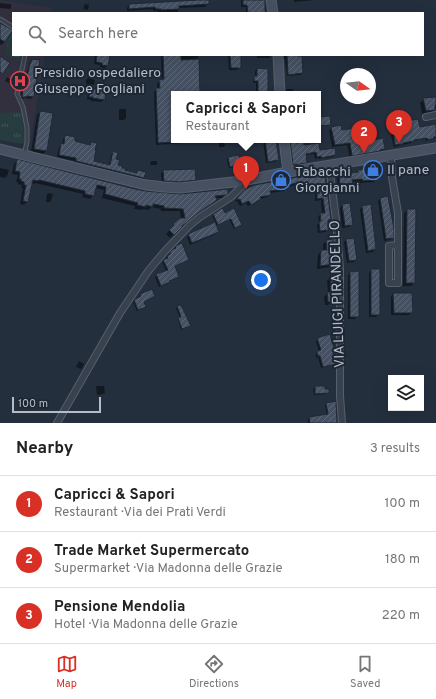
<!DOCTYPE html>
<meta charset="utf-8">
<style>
:root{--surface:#fff;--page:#f6f6f6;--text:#222;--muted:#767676;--line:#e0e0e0;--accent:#d93025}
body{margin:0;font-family:Overpass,sans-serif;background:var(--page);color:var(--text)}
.controls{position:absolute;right:12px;bottom:12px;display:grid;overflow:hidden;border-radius:0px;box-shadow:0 4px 16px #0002}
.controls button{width:36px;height:36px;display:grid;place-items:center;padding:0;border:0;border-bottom:1px solid var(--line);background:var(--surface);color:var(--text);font:20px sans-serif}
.compass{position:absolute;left:340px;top:68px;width:36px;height:36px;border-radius:50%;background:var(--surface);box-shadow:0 4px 16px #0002;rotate:104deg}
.scale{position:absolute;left:12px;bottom:10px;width:89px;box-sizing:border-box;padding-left:4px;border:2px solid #b4bcc9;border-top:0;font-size:11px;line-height:14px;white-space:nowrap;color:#b4bcc9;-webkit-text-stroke:3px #1d2633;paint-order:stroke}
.you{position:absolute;left:261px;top:280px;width:14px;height:14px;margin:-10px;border:3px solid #fff;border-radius:50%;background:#1a73e8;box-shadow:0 0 0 6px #1a73e833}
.badge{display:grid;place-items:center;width:26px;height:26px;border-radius:50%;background:var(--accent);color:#fff;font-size:13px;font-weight:700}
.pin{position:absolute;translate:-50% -33px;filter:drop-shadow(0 1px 2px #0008)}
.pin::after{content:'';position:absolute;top:21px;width:14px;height:12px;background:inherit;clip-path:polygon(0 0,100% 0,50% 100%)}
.popup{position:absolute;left:171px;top:91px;width:150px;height:52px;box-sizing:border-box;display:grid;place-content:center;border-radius:0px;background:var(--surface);filter:drop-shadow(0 1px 3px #0005);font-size:13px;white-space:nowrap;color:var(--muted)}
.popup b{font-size:15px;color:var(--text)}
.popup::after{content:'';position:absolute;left:50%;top:100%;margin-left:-8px;border:8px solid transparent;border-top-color:var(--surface)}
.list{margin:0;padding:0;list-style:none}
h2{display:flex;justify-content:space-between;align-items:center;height:52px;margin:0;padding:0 16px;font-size:17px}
h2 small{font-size:13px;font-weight:400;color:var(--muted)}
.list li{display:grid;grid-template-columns:26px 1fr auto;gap:12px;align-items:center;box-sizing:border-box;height:56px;padding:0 16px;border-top:1px solid var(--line)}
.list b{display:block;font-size:15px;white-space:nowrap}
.list p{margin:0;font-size:13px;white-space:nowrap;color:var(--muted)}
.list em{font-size:13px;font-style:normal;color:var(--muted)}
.icon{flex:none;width:22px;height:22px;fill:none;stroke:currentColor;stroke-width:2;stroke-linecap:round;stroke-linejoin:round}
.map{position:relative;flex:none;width:436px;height:423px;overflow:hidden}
.search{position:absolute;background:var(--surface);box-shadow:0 4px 16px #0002;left:12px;right:12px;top:12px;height:44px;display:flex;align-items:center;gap:10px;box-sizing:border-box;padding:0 14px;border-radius:0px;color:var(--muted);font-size:15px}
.sheet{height:220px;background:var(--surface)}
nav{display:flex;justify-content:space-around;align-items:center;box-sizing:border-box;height:56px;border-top:1px solid var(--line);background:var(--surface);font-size:11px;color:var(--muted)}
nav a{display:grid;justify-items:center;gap:2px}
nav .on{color:var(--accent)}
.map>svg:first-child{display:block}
.medical{fill:#32303f}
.grass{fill:url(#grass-tufts)}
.shadow{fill:#0007}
.building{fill:url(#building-hatch);stroke:#1f2835}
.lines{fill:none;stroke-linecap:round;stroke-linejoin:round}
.lane-casing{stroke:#565f6c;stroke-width:5}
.street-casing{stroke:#565f6c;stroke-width:8}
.secondary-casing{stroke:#565f6c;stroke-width:11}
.lane{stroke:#38414e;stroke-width:3}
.street{stroke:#38414e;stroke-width:6}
.secondary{stroke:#465061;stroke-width:9}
.labels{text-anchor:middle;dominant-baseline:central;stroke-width:4;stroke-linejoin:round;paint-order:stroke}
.poi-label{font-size:14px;fill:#b4bcc9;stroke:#1d2633;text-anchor:start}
.street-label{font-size:14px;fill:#b4bcc9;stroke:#1d2633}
</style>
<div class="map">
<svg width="436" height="423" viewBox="0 0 436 423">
<defs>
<pattern id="grass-tufts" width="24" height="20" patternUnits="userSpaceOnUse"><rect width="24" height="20" fill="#263c3f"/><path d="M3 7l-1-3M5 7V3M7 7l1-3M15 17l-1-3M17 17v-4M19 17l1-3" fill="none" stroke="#435659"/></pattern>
<pattern id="building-hatch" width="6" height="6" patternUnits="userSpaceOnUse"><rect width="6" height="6" fill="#455162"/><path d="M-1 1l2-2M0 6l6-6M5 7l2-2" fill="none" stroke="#5d6877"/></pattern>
</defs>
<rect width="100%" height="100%" fill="#242f3e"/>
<path class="medical" d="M0 0 52 8 51 13H13V55H45L30 142 24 141 22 144 0 140Z"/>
<path class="grass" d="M13 31V55H21L20 62 6 54C4 50 7 48 8 45L5 42Z
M22 112 24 143 22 144 0 140V113Z"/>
<path class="shadow" d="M241 0H264V13H246V7H241Z
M294 0H315L294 2Z
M0 3 11 4V8L10 9 0 8Z
M85 4 89 5 88 10 83 9Z
M208 4 205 7 178 8V13H158V11H153V9L127 11V8L129 5Z
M0 24 5 42 1 45 0 44Z
M95 55H109L107 66 105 68 100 67V65L94 64Z
M161 55H198L199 94H174V140H201L199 142 156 145 154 92 157 89V83L160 81 162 80Z
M228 55H235L240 67 237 70H229Z
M257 55H271V56L269 58H257Z
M283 55H300L302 73 300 75 287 76 285 59H283Z
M33 60V96L31 99 24 98 23 99H20L21 91 24 87 27 71 30 62Z
M257 69 267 93H272V94H248L250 92H256V83H253V79L255 77V71Z
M7 77 11 80 9 83 5 81Z
M88 78 95 80 94 84 92 85 86 84V80Z
M90 89 105 91 104 100 101 102 91 101V100L87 99 88 91Z
M287 89H293V94H286L285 91Z
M436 98V108H434V110L430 113 422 114 420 103 424 99Z
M120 109H126V118L124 120H119V110Z
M40 112 46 151 43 154 31 152 37 115Z
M408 122 419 129 436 125V138L426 141 425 139 412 141 411 143 394 147 391 135 393 133 404 130V127Z
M332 128 357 137 384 148 381 151 378 152 376 153 350 158 347 145 332 147 329 130Z
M66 136 73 142 89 145 91 143 93 162 109 166 111 155 114 153 117 166 124 171 135 174 138 171 145 173 144 178 141 180 74 164 75 161 57 157 59 147 62 145 63 139Z
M219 140H224L225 146 223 147H219Z
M263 140H275L278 160 275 162 266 163Z
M287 140H295V144L319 152 335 155 332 157 319 159V158L315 159 314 154 305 155 306 162 304 165 291 167Z
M228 158 240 165 239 166 229 168 227 160Z
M17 160 134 190 181 195 227 193 222 198H215L216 200 213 203 193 216 181 227 170 238 166 234 174 225 181 219 180 211H161V209L151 207 149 210 143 209 142 210 134 209 135 206 102 198 104 190 95 188 94 195 90 199 82 197 83 194 35 183 34 184 31 183 27 202 24 205 20 204 23 188H21L22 185 18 184V182H16L18 175 12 174 14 164Z
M151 161H157V165H150Z
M0 168 9 170 7 176 5 178 0 177Z
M375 168 376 179 374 182 360 183V181L352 182 349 185 338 187 337 178 339 176 356 174 358 171Z
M164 171 195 180 192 182 177 184 162 183 161 173Z
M323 173 330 219 328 222V229L326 232 318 233 317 225 319 223 318 217 320 215 321 226 322 215H320L322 214 321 200 315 201V189L307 190V188L296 190V185L286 187 287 188 284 191 270 193V194L267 197 260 199 257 202 248 206 246 203 240 206 237 201 236 202 235 201 245 190Z
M49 193 53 194 51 201 50 202H46L47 194Z
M380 199 392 238 390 240 384 241 378 201Z
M342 205 352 225 349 227 342 228 340 208Z
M362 207 375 249 373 252 366 253 360 209Z
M407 210 414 283 411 286H403L404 213Z
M225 214 241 225 234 229 229 219 215 226 218 232 216 234 190 245 187 237 189 235 216 223 212 216 214 215Z
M347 240 356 259 354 262 347 263 344 242Z
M327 241 333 263 330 267 317 269 318 255 321 251H323V244Z
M177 246 174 266 178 276 168 281 169 282 167 284 159 287 155 277 166 271 162 262 167 259 166 258Z
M371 270 379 314 376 317H369V273Z
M350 273 358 316 355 319H348V275Z
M330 277 334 295 331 298V302L328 305H325L324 297 328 293 327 281Z
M393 294 412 312 409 315H391V297Z
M141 295 154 296 143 302V308L137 311 133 302 136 299 140 298 139 296Z
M178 307 189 326 181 330 178 320 180 318 176 308Z
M318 339 332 354 334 363 332 365 321 368 318 357 316 358V354L319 352 316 341Z
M79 361 84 364 86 361 74 381 81 369 76 367Z
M97 386H104L105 393 103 394 97 395 96 387Z
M315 387H324V390L328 393 327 394 314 395 313 389Z
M327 404 337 423H308V420L309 418 327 415 325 405Z"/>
<path class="building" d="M199 0H209V4L179 6V9L161 10V9H156L155 7 129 9V4Z
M243 0H265V13H248L247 5H243Z
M0 23 13 30 5 42 0 39Z
M97 55H110L108 66 102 65V63L96 62Z
M163 55H181V60L199 59 200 94H174V142L158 143 156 88H160L159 80 164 79Z
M230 55H241V68H231Z
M287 55H297V56H302L303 73 288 75Z
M0 56 10 63 3 74 0 72Z
M32 59 40 60 34 97 27 96 26 97H22L23 88H25L26 84 29 67Z
M257 68 268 69V94H258V81H254V76H257Z
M90 88 106 90 105 100 93 98V97H89Z
M436 97V105H435V110L426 111 423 98Z
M40 111 53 113 47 151 34 149Z
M330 116 331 125 318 126V117Z
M418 119 420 127 436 124V137H433L434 138 428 140 427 138 414 140V141L403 143V144L395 145 393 132 406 129 405 124 408 123V121Z
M341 125 342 130 356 128 358 136 368 134 369 141 383 138 385 149 380 150V151L352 156 350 143 335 145 331 127Z
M65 135 75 137V141L90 145 91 142 97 143 95 150H96L94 161 110 165 113 151 118 153 116 159 120 160 118 165 122 166V168H125V170L137 173V170L146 172 144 178 76 161V158L59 155 61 143 64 144Z
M265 140H276L279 160 268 162Z
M290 140H296V143L304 142V145L319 143 320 150 335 148 336 155 321 158V156L317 157 316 152 306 154 307 163 293 165Z
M239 155 241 165 230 167 228 157Z
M17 159 135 189 145 191 181 194 228 189V194L226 195 215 196 217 200 198 213 187 222 182 226V227L174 235 169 230 174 225 173 224 180 218H185L183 209 164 208V206L153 204V207L146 205V207L137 205 138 203 105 194 106 187 97 185 94 196 85 194V191L39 180 38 181 33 180 28 202 23 201 26 185H24V182L21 181V179H19L20 172 15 171Z
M376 167 377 179 363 181 362 179 352 180 353 183 340 185 339 175 358 172V170Z
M195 169 196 180 180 182 164 181 163 170Z
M324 172 327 188 331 220H328L329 230 320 231 319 222 321 221 320 213H325L323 198 317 199V187L309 189V186L299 188 298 183 287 185 288 189 270 191 271 195 260 197 261 199 251 205 249 201 242 204 240 199 238 200 237 198 245 189 255 185Z
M388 196 394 229V238L386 239 380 198Z
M350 203 353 225 345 226 342 204Z
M371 204 376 249 368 251 362 206Z
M222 208 223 209 225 213 234 208 242 225 235 228 231 219 218 225 213 214Z
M407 209H416L415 283H406Z
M215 222 219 232 192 243 188 234Z
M354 238 357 260 349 261 346 239Z
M333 239 334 264 320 266 321 250H327L326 240Z
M182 243 189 260 175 266 179 277 169 281 170 282 161 286 156 274 168 270 163 260 168 258 167 256 170 254V252L173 249 176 248 175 247 177 245Z
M371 269H380V315H371Z
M359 271V317H350V272Z
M330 276H336V295L332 296V302H328L327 292H331Z
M152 289 155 296 144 302 146 307 138 310 134 300 135 299 141 296 140 294Z
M393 293H412L413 313H394Z
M181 305 191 326 182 329 178 318 181 317 177 306Z
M330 334 335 352 333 353 336 364 323 367 320 356H318L317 351 321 350 317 338Z
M315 386H325V389H329V393L315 394Z
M336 401 337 423H310L309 417 328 414 326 403Z"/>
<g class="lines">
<defs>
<path id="lane" d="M0 19 13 27
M24 155 27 142V128L23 107 17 94 25 55"/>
<path id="street" d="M426 117 436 115
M391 155 392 177 398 213V283H389V246L398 245
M329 165 336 220 340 269V396L342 423
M57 423 120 313 149 270 165 251 190 225 200 217 231 197 241 187 242 181"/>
<path id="secondary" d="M271 0 273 13
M278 55 280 94
M284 140 288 172
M0 149 146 185 164 187 180 188 242 181 288 172 436 148"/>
</defs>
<use href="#lane" class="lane-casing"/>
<use href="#street" class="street-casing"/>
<use href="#secondary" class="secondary-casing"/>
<use href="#lane" class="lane"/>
<use href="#street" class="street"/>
<use href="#secondary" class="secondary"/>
</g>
<defs>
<symbol id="hospital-ring" viewBox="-11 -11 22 22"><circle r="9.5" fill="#1d2633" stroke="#e0444e" stroke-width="1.5"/><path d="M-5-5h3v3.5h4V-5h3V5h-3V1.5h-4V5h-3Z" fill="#e0444e"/></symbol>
<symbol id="shop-ring" viewBox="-11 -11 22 22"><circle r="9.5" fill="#1d2633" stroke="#3f7fe0" stroke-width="1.5"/><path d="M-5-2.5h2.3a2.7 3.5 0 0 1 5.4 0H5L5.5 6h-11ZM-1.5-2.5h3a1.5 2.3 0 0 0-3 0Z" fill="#3f7fe0"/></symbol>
</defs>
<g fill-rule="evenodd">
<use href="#hospital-ring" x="9" y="70" width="22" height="22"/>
<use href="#shop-ring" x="362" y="159" width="22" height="22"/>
<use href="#shop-ring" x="270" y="169" width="22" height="22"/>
</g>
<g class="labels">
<g class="poi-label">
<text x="34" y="73">Presidio ospedaliero<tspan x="34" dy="16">Giuseppe Fogliani</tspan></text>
<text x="387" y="170">Il pane</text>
<text x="295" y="172">Tabacchi<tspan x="295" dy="16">Giorgianni</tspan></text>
</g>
<g class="street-label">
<text transform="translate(338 294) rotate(-92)">VIA LUIGI PIRANDELLO</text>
</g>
</g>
</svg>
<div class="controls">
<button><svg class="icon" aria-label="layers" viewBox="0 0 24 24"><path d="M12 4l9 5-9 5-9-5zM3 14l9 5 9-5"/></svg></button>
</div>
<svg class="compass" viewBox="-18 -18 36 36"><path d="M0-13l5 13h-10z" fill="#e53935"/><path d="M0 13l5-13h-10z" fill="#767676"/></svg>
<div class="scale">100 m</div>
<div class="you"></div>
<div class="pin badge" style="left:246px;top:189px">1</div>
<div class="popup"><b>Capricci &amp; Sapori</b>Restaurant</div>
<div class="pin badge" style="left:364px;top:153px">2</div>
<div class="pin badge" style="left:399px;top:143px">3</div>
<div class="search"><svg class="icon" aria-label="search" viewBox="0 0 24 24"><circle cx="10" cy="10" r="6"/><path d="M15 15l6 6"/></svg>Search here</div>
</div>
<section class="sheet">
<h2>Nearby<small>3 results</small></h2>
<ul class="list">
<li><span class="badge">1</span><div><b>Capricci &amp; Sapori</b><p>Restaurant · Via dei Prati Verdi</p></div><em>100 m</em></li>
<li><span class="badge">2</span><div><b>Trade Market Supermercato</b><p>Supermarket · Via Madonna delle Grazie</p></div><em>180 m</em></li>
<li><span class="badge">3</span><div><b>Pensione Mendolia</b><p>Hotel · Via Madonna delle Grazie</p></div><em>220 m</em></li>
</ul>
</section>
<nav>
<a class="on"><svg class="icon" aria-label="map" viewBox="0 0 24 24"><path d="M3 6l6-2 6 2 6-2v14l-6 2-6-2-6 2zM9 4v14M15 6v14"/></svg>Map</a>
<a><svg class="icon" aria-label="directions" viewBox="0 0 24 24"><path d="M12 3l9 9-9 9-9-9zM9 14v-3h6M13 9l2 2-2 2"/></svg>Directions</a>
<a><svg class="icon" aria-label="saved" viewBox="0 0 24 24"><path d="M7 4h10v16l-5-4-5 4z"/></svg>Saved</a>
</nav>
